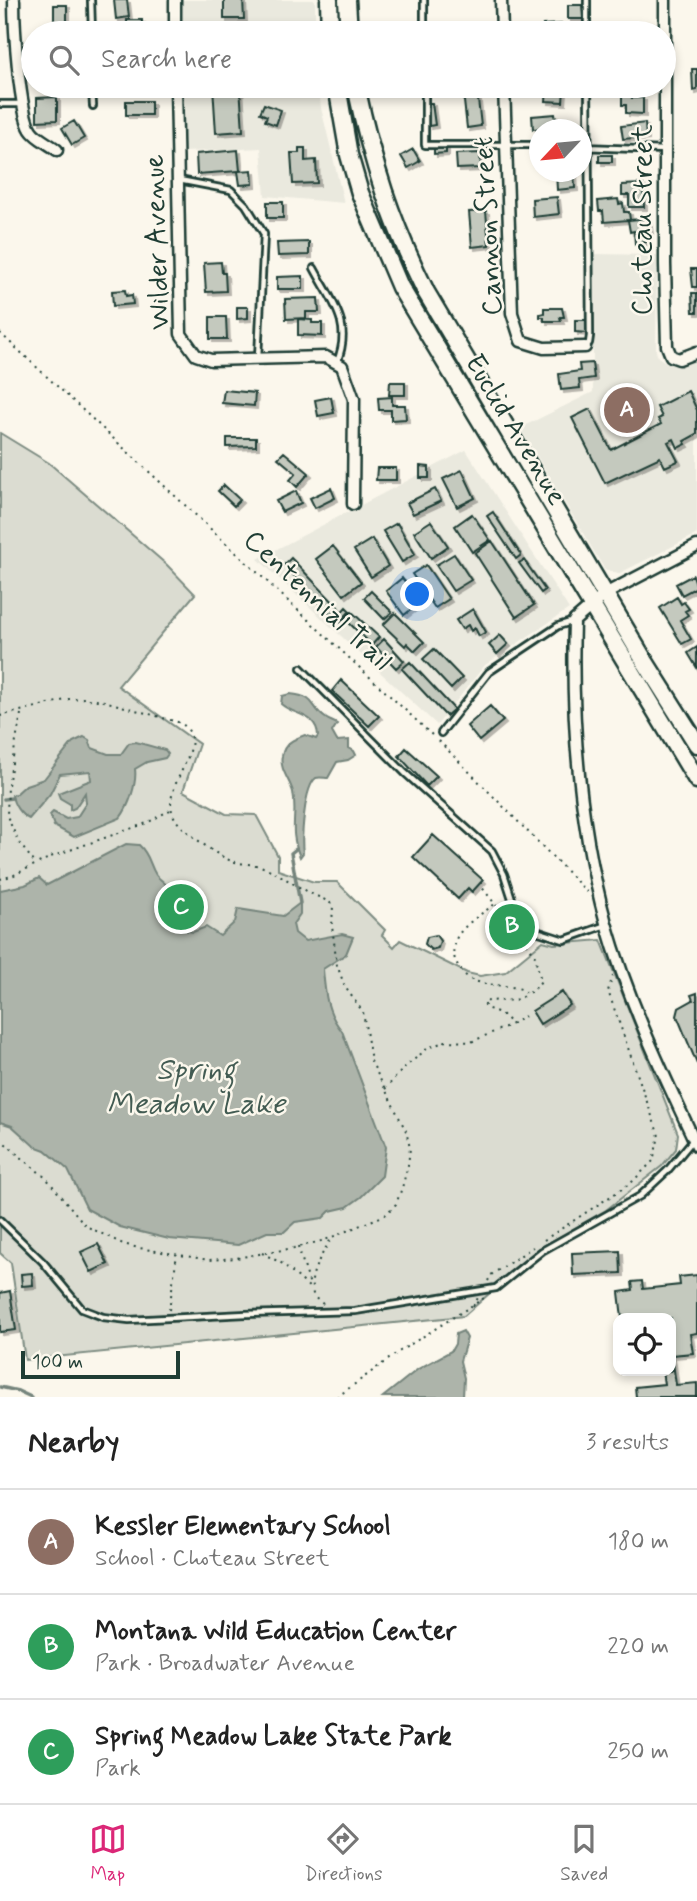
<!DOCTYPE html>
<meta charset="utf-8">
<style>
:root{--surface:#fff;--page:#f6f6f6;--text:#222;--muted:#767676;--line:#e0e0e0;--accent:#db2777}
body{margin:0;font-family:Mynerve,sans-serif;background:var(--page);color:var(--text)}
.controls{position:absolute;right:21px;bottom:21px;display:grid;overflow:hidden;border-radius:14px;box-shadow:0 4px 10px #0003}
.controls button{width:63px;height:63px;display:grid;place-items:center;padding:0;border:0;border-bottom:2px solid var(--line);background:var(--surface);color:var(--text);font:35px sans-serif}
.compass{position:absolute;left:529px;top:119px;width:63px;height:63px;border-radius:50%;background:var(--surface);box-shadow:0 4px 10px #0003;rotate:244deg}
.scale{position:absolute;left:21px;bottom:18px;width:159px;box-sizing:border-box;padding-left:7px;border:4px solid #1f3d34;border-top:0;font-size:19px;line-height:24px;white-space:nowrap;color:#1f3d34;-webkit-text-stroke:5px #fbf7ec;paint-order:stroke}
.you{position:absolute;left:418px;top:595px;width:24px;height:24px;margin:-18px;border:5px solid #fff;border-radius:50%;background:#1a73e8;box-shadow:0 0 0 10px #1a73e833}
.badge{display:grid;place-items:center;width:46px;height:46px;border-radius:50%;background:var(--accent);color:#fff;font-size:23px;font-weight:700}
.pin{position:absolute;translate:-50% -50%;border:4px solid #fff;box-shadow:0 2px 7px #0006}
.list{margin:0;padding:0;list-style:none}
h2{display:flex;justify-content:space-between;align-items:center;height:91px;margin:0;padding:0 28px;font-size:30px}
h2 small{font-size:23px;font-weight:400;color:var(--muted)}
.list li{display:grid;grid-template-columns:46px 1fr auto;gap:21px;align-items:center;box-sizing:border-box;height:105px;padding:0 28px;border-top:2px solid var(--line)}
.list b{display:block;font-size:26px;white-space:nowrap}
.list p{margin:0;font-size:23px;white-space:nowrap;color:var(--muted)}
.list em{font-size:23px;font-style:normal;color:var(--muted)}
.icon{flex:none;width:38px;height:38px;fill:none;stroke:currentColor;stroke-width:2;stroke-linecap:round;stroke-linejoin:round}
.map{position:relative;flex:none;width:697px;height:1397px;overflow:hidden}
.search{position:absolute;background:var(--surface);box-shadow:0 4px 10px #0003;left:21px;right:21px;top:21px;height:77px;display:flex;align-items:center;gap:18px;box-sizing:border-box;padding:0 24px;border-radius:38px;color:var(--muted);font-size:26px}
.sheet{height:406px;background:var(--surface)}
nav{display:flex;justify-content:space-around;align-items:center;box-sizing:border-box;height:98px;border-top:2px solid var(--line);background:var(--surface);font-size:19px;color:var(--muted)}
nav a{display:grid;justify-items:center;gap:4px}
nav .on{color:var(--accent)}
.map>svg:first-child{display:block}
.built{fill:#eae9de}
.green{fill:#dbdcd1;stroke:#7d8c82;stroke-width:2}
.water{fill:#adb4aa;stroke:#74847b;stroke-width:2}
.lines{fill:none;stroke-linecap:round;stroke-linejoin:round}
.stream{stroke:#74847b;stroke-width:3.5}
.building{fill:#c4c9be;stroke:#1f3d34;stroke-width:2;filter:url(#shadow)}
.service-casing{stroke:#1f3d34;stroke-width:10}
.minor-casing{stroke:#1f3d34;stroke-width:15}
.trunk-casing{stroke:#1f3d34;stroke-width:21}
.path{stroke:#1f3d34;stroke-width:2;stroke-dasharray:2 5;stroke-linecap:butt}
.service{stroke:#fbf7ec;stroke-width:4.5}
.minor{stroke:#fbf7ec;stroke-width:10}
.trunk{stroke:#fbf7ec;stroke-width:16}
.labels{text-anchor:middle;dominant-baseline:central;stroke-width:5;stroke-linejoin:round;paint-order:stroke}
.street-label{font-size:28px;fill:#1f3d34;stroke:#fbf7ec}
.water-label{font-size:30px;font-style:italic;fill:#425b52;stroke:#fbf7ec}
</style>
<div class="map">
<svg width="697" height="1397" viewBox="0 0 697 1397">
<defs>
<filter id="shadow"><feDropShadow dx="3" dy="3" stdDeviation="0" flood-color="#0004"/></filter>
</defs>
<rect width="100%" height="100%" fill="#fbf7ec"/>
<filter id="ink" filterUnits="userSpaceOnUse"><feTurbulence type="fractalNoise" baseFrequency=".0143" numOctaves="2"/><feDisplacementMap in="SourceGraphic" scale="14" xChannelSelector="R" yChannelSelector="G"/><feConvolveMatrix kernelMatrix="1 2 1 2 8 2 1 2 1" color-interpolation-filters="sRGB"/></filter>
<g filter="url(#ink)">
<path class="built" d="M182 0H315V33H183Z
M183 86H319L321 108 344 203 265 196 261 148 184 152Z
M593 254 657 255 656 351 658 357 668 364 697 360V534L618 574 605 570 520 428 593 392Z
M466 450 569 609 485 665 437 725 258 559Z"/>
<path class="green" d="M0 433 49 463 167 565 195 594 118 686 199 744 183 791 226 814 256 815 278 856V870L314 882H337L385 930 382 935 394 947 400 940 467 973 480 976 505 972 543 941 554 944 601 940 678 1134 676 1149 662 1166 606 1210 543 1246 464 1316 25 1360 11 1263 0 1253Z"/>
<path class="water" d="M290 694C319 697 309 708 327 719 330 721 334 722 337 724L332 732 337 741 349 740V748L354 751 356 755 348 760 337 762 328 778C325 778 319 777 316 778 304 787 301 838 303 853L300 857C288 828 298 818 293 792 290 780 279 769 282 756 284 743 294 739 305 735L316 739 318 736C317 713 294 716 281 704L282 696Z
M84 737 89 740 92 748 108 754H121L129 743 136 742 165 750 168 754 165 758 147 762 135 769C137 783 129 807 120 818L74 837 54 826 50 815 53 812 66 819 77 817 86 803 85 793 75 808 70 810V804L60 798 58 793 91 780 90 771 60 774 50 794 29 819C20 815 13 804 12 795L16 794 26 785 44 779 73 742Z
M126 844 139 845C150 855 149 864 156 875 159 879 165 882 168 887 176 901 178 915 183 930L193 932 206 927 220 936 235 922 238 909 283 916 300 903V914L293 924 295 933 305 941 342 934 353 937 346 954 323 969C325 992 326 1012 342 1031L386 1147 382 1176 361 1197 347 1207 330 1211 323 1218 295 1222 284 1232H267L238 1245 169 1239 120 1227 87 1209 68 1170 58 1161 45 1150 34 1146 12 1126 0 1122V890L25 885 39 878 47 885Z
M463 1331 467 1338 460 1361 464 1378 463 1397H383L418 1369 451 1351 455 1344 456 1334Z"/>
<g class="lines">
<path class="stream" d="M4 799 12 798
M296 849 291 853 300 903
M0 1387 18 1391 31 1397"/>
</g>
<path class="building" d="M114 0H127L129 17 116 19Z
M224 0H243L244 19H224Z
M54 5H67V23H54Z
M568 5H582L583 19H568Z
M127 20H142V33H127Z
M565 24V33H544L543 25Z
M57 26H77V33H57Z
M475 26 476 33H460L459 27Z
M641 26V33H624V27Z
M692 69H697V90L693 91Z
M213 86H240L243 131 216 133Z
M547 89 564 90 563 102 546 101Z
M477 91 481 126 467 128 463 92Z
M622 93H633L632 98H643V114L626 113V105H622Z
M57 97V120L37 121V98Z
M126 101H151V115H126Z
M427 103H432L435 125 429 126Z
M264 104 281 110 276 125 265 121 267 116 260 113Z
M555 114 557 127 533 129 532 116Z
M74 121 84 138 72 145 62 128Z
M645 123 646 137 623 139 621 126Z
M446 146V153L434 154V147Z
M299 148H305V161L316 160 317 183 293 184 291 153H299Z
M413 149 420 161 408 168 401 156Z
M238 150 240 171 252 170 253 184 240 185 238 171 197 174 196 154Z
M480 153 481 168 457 169 456 154Z
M599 155H612V162H599Z
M556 172H574L575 188 557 190Z
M643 184 644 207H629V195H622V185Z
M557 197 559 214 533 217 532 199Z
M618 199 619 204 623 203 624 212H629L630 220 648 218 650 231 645 232 646 242 635 244 634 231 630 232 628 220 604 222 603 211H599L598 201Z
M267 202H283V218H267Z
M486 211 489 245 472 247 469 212Z
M309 242V255L278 256 277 243Z
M221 262 222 273H225L226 291 206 292 204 263Z
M691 269H697V287H693Z
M303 276V289H277V277Z
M125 290 126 296 132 295 133 304 113 306 112 291Z
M692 293H697V312H693Z
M318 298 319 312H306V318L286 319 285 299Z
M237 307H248V318L237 319Z
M544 308H562L564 317H560L561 321H544V317H540V314L544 313Z
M210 317H226L227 339H210Z
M298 319 312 320V323H322V336L298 335Z
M575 320H588L587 333 575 332Z
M592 363 594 378 579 380 580 388 561 390 559 374 580 371 579 364Z
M390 382H405V395H389Z
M224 390 255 393 254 406 222 403Z
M688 391 697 410V434L684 441 686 444 678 448 674 439 668 442 678 461 665 467 660 457 605 483 572 418 590 409 611 450 661 424 658 419 662 417 657 407Z
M331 397 334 413 318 416 315 400Z
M392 397V405H405L406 419 391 420V410H379L378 398Z
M227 438H256V446L227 447Z
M284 452 309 473 297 487 290 480 296 473 278 458Z
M420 466 429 467V478H420Z
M377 468H396V480H376Z
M462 470 475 498 457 507 443 479Z
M224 485 240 500 234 506 218 491Z
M331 488 335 498 315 508 310 498Z
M435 489 441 501 413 514 407 503Z
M296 491 301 503 282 512 276 501Z
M493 512 521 555 516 559 487 516Z
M472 514 490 540 472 552 455 526Z
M431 521 448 546 431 558 414 532Z
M397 523 415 554 402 562 383 531Z
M372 539 388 566 371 577 354 550Z
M492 541 534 605 516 617 475 553Z
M333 546 361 582 344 595 316 559Z
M454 554 471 580 453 591 436 565Z
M291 558 338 607 331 615 284 565Z
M524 560 545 590 541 593 519 563Z
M426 565 449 599 435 608 412 574Z
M693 575 697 587 682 595 676 584Z
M402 578 421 602 404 615 386 591Z
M371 591 392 612 384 619 364 598Z
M677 597 681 604 684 602 689 609 685 611 688 615 680 620 691 639 682 644 660 608Z
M346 607 350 611 340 622 336 618Z
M473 609 486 632 479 636 475 628 471 631 468 625 462 629 456 620Z
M352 612 379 637 372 645 345 619Z
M395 613 424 642 415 651 407 643 405 646 383 625Z
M500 635 508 644 497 654 489 645Z
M384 639 404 661 396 668 376 647Z
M697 647V668L688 653Z
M434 649 462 678 451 689 423 659Z
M410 662 454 709 446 716 402 669Z
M341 680 379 716 369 726 332 691Z
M490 706 503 721 479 741 467 726Z
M406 748 437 776 427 786 399 756Z
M433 835 483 880 472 892 468 888 458 899 413 857Z
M436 935 440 941 438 948 431 950 425 944 427 937Z
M562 992 570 1005 540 1024 532 1011Z
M697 993V1064L677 1016 679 1008 693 1000 691 995Z
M98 1244 108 1264 91 1272 81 1252Z
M620 1251 621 1273 573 1275 572 1253Z
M32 1273 33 1285 22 1286 21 1274Z
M697 1275V1333L690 1334 693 1353 672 1355 676 1385 697 1383V1397H636L635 1387 664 1384 662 1371H671V1318H622L619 1292 633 1290 632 1282 642 1281 643 1289 680 1285 679 1277Z
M10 1291 16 1330 0 1332V1293Z"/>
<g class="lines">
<defs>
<path id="service" d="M91 0 92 33
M424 0V33
M587 0V33
M92 86 93 106
M425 86V145H540
M0 104H23
M582 147 665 150
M179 180 231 190 246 205 264 234 258 358
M314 268C332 302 353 323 337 362
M585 347 589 343 590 336 588 86
M301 668 405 773 492 851 504 874 515 908 530 929 564 940 606 925
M441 733 489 672 558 626 574 621
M0 1220 43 1262 82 1309 103 1317 129 1320 246 1314 355 1311 496 1288 542 1251 640 1196 667 1171 692 1141"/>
<path id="minor" d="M14 0C14 25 19 112 31 130 36 138 50 144 57 150
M175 0V33
M501 0 502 33
M665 0V264L667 346 671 356 679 359 697 352
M176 86 181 334 196 355 211 360 326 357 342 366 354 399 353 504
M504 86 512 313 521 341 544 348 585 347
M697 546 605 594 574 621C571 723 579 824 606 923 628 1000 663 1074 697 1146"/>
<path id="trunk" d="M329 0 330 33
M347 0 349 33
M337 86 349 155 360 193 400 287 697 780
M356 86C372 163 391 221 426 292L644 660 697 744"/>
</defs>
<use href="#service" class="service-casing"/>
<use href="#minor" class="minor-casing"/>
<use href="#trunk" class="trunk-casing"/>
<path class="path" d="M0 333 432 735
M21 714 8 785 7 816 19 843 35 863
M0 716 69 699 82 698 104 701 181 723C215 747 154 787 176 820 184 831 218 857 232 861 242 865 253 863 263 867 278 872 290 883 305 890 314 896 324 898 333 905L332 926 337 965 345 987 363 1012 371 1061 406 1131 410 1148 408 1165 402 1188 396 1204 385 1215 325 1240 294 1248 236 1258 209 1260 139 1248 123 1244 86 1226 47 1179 0 1139
M439 741 587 892
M0 879 12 876 53 856 147 823 170 810
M496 905 534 953 541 981 534 990 527 994
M512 1024 525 1016
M385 1089 405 1067 428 1048 446 1041 471 1042 512 1024 500 1013 486 1008 484 1002C498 998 514 1005 526 994L524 990C507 984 487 987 470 979 465 976 459 968 456 962 444 935 476 918 495 904L481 886
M544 1240 631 1183 653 1161 659 1136 608 991 613 976
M298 1247 310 1285
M262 1253 283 1264 311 1289
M488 1281 491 1275 533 1247
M323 1304 314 1297C306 1276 321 1257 331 1239
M473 1306 478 1298
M169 1310 177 1254
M337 1397 400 1351 484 1298"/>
<use href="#service" class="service"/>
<use href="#minor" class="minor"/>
<use href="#trunk" class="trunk"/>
</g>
</g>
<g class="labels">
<g class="street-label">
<text transform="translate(643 220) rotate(-90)">Choteau Street</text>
<text transform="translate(489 226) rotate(-93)">Cannon Street</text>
<text transform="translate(158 242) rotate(-92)">Wilder Avenue</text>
<text transform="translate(515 430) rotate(59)">Euclid Avenue</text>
<text transform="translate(317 601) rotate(43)">Centennial Trail</text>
</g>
<g class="water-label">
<text x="196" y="1070">Spring<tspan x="196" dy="34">Meadow Lake</tspan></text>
</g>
</g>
</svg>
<div class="controls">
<button><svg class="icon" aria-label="locate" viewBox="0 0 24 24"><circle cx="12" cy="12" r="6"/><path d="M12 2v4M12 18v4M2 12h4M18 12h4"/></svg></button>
</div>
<svg class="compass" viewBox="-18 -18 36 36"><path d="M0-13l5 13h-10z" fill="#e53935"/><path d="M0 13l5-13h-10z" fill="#767676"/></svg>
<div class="scale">100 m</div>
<div class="you"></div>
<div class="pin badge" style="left:627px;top:410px;background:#8d6e63">A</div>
<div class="pin badge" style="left:512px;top:927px;background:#2e9e5b">B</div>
<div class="pin badge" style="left:181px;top:907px;background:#2e9e5b">C</div>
<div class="search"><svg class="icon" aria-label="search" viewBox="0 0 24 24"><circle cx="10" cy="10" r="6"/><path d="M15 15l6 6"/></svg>Search here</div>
</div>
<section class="sheet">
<h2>Nearby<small>3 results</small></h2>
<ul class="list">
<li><span class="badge" style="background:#8d6e63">A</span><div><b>Kessler Elementary School</b><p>School · Choteau Street</p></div><em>180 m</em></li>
<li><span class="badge" style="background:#2e9e5b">B</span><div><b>Montana Wild Education Center</b><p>Park · Broadwater Avenue</p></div><em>220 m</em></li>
<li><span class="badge" style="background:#2e9e5b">C</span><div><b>Spring Meadow Lake State Park</b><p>Park</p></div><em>250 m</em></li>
</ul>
</section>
<nav>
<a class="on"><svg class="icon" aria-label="map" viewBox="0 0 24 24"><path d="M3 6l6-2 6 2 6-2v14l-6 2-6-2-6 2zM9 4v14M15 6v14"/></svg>Map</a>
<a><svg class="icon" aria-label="directions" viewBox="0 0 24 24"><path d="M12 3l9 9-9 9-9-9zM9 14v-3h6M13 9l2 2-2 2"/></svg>Directions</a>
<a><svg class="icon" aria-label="saved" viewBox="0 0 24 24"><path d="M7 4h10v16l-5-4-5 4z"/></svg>Saved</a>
</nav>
